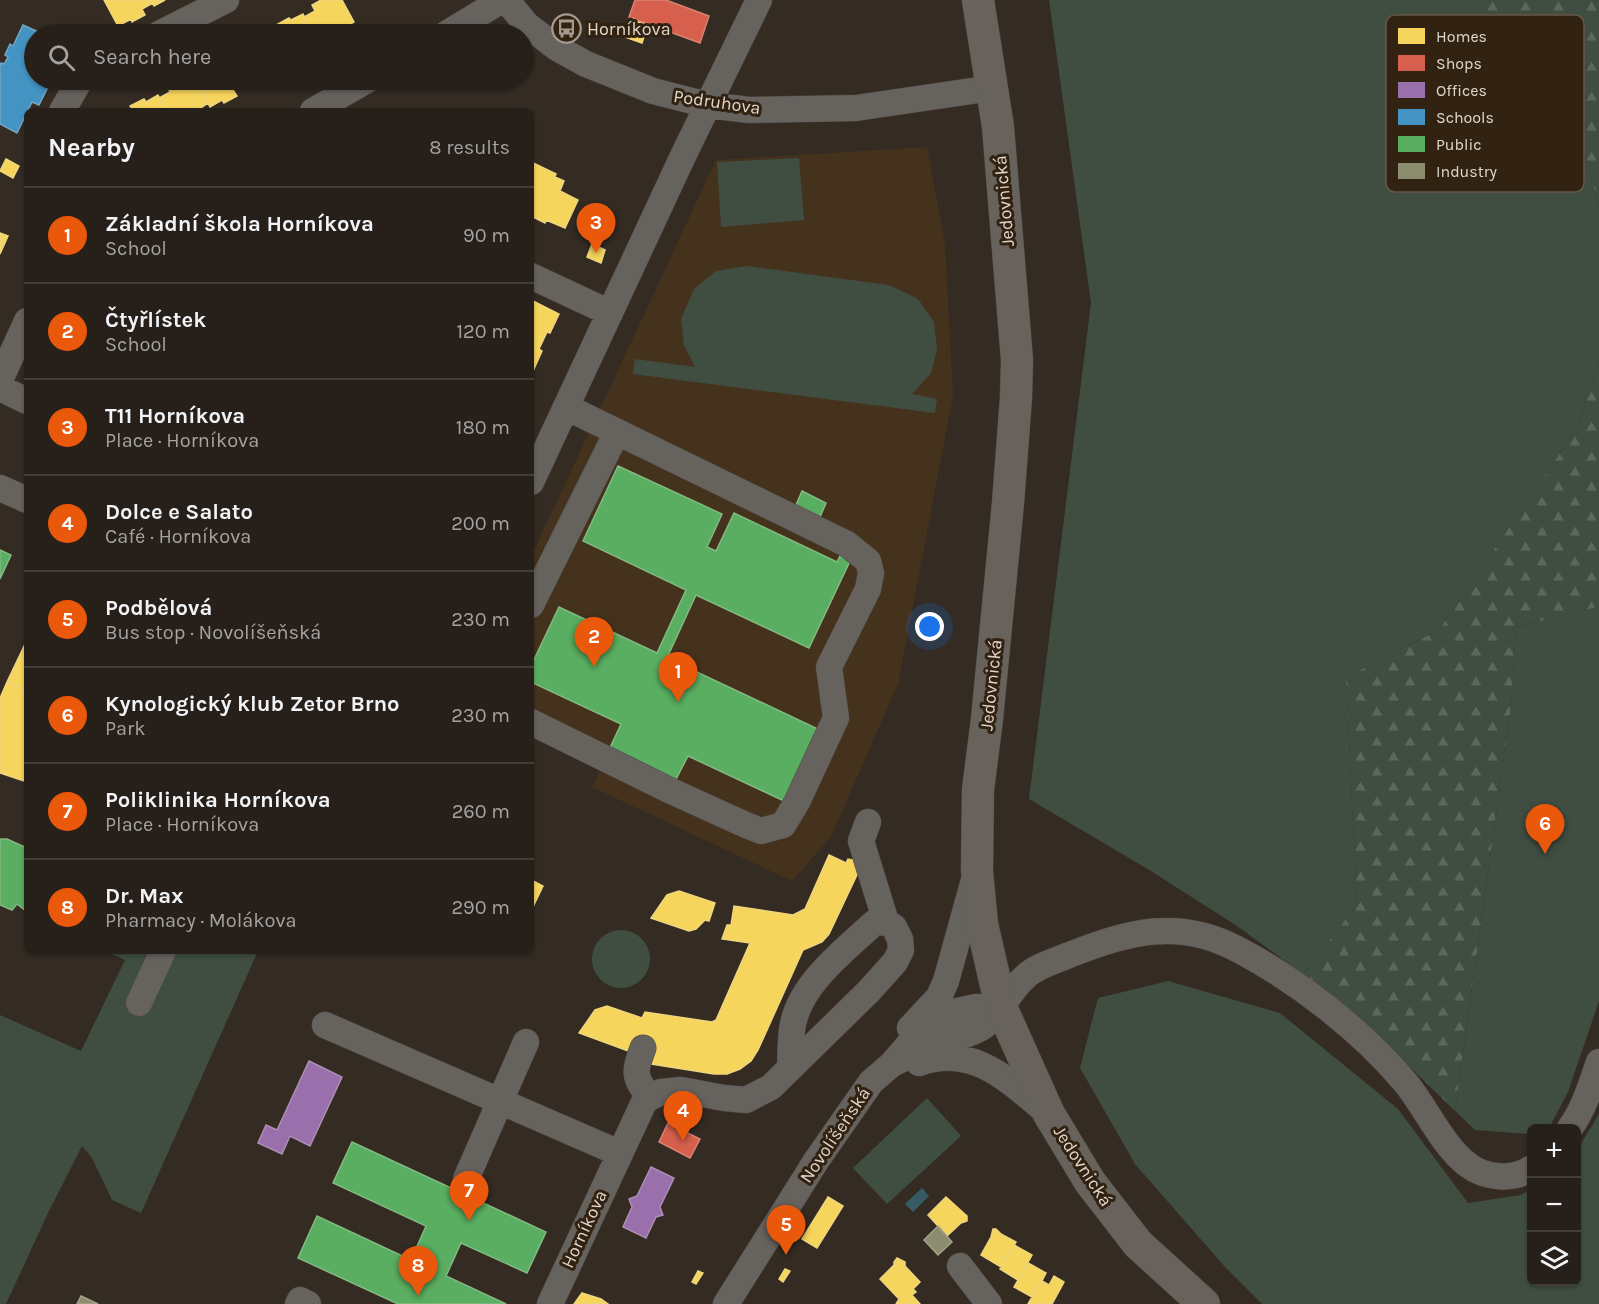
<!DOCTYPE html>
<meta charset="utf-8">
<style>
:root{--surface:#27201a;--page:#332d27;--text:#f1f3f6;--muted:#a4a3a2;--line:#433e39;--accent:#ea580c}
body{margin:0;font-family:Karla,sans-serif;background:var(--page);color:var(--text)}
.controls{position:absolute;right:18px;bottom:18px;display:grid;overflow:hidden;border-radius:9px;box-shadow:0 2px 4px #0004}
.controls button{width:54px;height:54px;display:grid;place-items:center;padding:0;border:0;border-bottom:2px solid var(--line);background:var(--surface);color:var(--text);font:30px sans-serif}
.you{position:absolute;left:930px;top:627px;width:21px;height:21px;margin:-15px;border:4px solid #fff;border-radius:50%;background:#1a73e8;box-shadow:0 0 0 9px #1a73e833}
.badge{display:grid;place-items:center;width:39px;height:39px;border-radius:50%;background:var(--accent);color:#fff;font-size:20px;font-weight:700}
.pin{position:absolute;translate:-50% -50px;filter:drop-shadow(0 2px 3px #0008)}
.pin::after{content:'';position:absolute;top:32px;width:21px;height:18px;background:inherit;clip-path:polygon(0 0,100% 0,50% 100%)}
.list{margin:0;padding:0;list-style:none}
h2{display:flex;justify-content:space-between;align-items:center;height:78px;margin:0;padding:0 24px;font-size:26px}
h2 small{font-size:20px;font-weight:400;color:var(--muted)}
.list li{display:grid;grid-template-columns:39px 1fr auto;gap:18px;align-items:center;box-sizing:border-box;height:96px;padding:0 24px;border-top:2px solid var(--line)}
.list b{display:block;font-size:22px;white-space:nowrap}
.list p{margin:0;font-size:20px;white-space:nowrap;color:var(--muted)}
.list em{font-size:20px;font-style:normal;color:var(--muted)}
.icon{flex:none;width:33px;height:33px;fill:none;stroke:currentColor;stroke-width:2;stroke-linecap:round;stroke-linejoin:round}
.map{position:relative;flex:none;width:1599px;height:1304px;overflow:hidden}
.search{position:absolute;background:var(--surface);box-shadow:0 2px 4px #0004;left:24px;top:24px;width:510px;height:66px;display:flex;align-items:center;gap:15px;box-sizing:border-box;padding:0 21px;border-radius:33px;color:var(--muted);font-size:22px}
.panel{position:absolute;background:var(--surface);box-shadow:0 2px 4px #0004;left:24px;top:108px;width:510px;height:846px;border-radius:9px}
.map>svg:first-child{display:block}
.built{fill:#45321d}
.green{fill:#404e42}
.forest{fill:url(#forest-firs)}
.water{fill:#375b64}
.homes{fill:#f6d55c;stroke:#efd57d;stroke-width:1.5}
.shops{fill:#d6604d;stroke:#d98373;stroke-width:1.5}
.offices{fill:#9970ab;stroke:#ae8eb5;stroke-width:1.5}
.schools{fill:#4393c3;stroke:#72a7c5;stroke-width:1.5}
.public{fill:#5aae61;stroke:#82ba81;stroke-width:1.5}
.industry{fill:#8c8c6e;stroke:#a5a28a;stroke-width:1.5}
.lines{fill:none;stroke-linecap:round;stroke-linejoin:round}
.minor-casing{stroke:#4e4640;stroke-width:27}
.major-casing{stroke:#4e4640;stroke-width:33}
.minor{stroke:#66625e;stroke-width:26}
.major{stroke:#67625b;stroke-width:32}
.labels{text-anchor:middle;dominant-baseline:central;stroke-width:6;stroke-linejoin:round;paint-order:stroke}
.poi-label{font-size:18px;fill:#e0d5cb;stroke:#312211;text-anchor:start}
.street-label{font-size:18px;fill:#e0d5cb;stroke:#312211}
.key{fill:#312211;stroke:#665849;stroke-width:1.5}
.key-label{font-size:16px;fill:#e0d5cb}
</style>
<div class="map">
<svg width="1599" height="1304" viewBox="0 0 1599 1304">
<defs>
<pattern id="forest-firs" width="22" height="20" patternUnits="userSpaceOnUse" patternTransform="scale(1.5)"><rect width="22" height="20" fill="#404e42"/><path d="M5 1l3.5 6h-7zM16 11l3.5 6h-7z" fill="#5b675c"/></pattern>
</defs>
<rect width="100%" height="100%" fill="#342b23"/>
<path class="built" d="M927 147 945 244 953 396 898 684 831 837 792 881 592 787 603 764 531 730V557L716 160Z"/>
<path class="green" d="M1049 0H1474L1521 41 1578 131 1599 206V361L1578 427 1439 630 1346 677 1357 905 1303 974 1237 926 1151 871 1029 799 1091 303Z
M799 158 804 220 721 227 717 162Z
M747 266 889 285 918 299 934 322 937 350 931 373 912 394 937 399 935 413 633 374 635 359 695 367 684 345 681 319 694 289 716 271Z
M1599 604V1001L1568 1092 1549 1128H1532L1531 1134 1475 1130 1455 1111 1511 706 1516 627 1596 607Z
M592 959a29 29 0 1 1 58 0a29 29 0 1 1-58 0Z
M105 951H258L141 1213 112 1200 92 1158 82 1146 48 1213 6 1304H0V1015L81 1051 125 960Z
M1168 981 1280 1013 1398 1109 1468 1203 1521 1195 1531 1188 1532 1282H1576L1577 1150 1599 1114V1304H1262L1225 1267 1135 1164 1080 1068 1098 998Z
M927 1098 961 1136 887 1204 853 1168Z"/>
<path class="forest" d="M1474 0H1599V206L1578 130 1521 41Z
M1599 361V604L1597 607 1516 627 1511 706 1455 1111 1360 1018 1303 974 1357 905 1346 677 1439 630 1578 427Z"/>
<path class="water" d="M922 1188 929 1196 913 1212 905 1204Z"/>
<path class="homes" d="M104 0H151L153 3 142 9 145 15 132 22 131 19 118 26Z
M151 0H165L154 6Z
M321 0H342L354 22 342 29 345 34H313L304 17 315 11 312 5Z
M303 14 313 34H274L279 31 276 25 289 18 291 20Z
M631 18 648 24 642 43 625 37Z
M179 80 182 82 186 80H196L208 103 198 110V111H166L159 98 170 92 167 86Z
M196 80H243L245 83 233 90 237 96 224 103 222 100 210 107Z
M243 80H259L247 86Z
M158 95 166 111H134L130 106 144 99 146 102Z
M6 159 19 166 13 178 0 171Z
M531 162 556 174 555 177 564 181 560 191 578 200 565 228 546 220 545 223 531 216Z
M0 233 8 236 0 254Z
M592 244 605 250 601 263 587 257Z
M531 300 559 314 550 333 547 332 539 349 542 351 533 371 531 370Z
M27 640V691L7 682Z
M7 682 27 691V782L0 773V698Z
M829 855 846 863 848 859 863 862 829 934 822 942 803 950 758 1050 751 1061 740 1069 727 1074H714L645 1063 631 1052 579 1033 595 1010 607 1006 642 1018 645 1012 712 1022 716 1020 750 943 722 939 727 925H731L734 906 793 915 805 909Z
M531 880 543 886 531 911Z
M679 891 715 903 709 921 705 920 696 929 689 931 651 918 667 895Z
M828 1197 843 1206 817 1248 802 1239Z
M946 1197 967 1216V1221L961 1223 947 1236 928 1215Z
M993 1229H996L1001 1234 1016 1242 1001 1267 981 1255 991 1237Z
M1014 1245 1032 1255 1018 1280 1000 1269Z
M897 1258 905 1262V1266L920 1282 913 1289 916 1292 912 1295 920 1304H896L899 1299 880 1279 894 1265V1262Z
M1028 1263 1046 1273 1032 1297 1014 1287Z
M785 1269 790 1271 783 1282 779 1279Z
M698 1271 703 1273 696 1284 692 1282Z
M1046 1273 1042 1281 1049 1285 1054 1276 1064 1282 1052 1304H1028Z
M582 1293 601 1299 608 1304H574Z"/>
<path class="shops" d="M635 0H666L709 16 700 43 629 17Z
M668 1123 700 1139 690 1158 659 1142Z"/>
<path class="offices" d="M309 1061 342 1077 310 1146 290 1136 282 1154 258 1143 266 1125 277 1130Z
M651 1167 674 1178 660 1207 663 1215 656 1217 646 1238 623 1227 632 1207 629 1199 637 1196Z"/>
<path class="schools" d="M23 25 43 34H34V80L51 81 39 105 32 102 17 133 0 124V66L1 63 4 64 8 57 5 55 10 44 13 46Z"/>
<path class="public" d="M618 466 722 514 707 547 716 551 734 513 837 562 840 556 850 561 809 648 696 595 667 658 818 729 784 801 688 756 674 783 608 752 621 724 531 682V666L559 607 657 653 686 590 583 541Z
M802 491 826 503 820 517 796 505Z
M0 550 11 555 0 579Z
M0 839H7L27 848V912L17 904 12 910 0 905Z
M352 1142 546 1232 527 1273 461 1243 446 1276 506 1304H398L298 1258 317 1216 411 1260 426 1226 333 1183Z"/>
<path class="industry" d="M938 1226 952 1242 938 1255 924 1240Z
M81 1296 98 1304H77Z"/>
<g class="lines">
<defs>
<path id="minor" d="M506 0 527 25 557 48 586 64 653 91 708 105 749 110 856 108 992 88
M159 34 226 0
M446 34 502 0
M62 111 80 80
M313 111 367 80
M531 276 610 313
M0 380 27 321
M0 388 27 401
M531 482 683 156 759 0
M0 488 27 500
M531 605 617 432
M531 722 671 791 746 825 761 831 783 825 797 802 836 718 829 667 868 589 871 573 868 561 847 544 566 407
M868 822 861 841 886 922
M139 1003 163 951
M325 1025 619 1153
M910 1028 939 997 946 981 974 880
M643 1048C634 1072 633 1077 650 1097
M919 1063C973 1043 1010 1082 1048 1113
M892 1064C910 1055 928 1047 946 1041 959 1036 973 1034 984 1026 1001 1013 1009 991 1025 977 1036 966 1055 961 1069 955 1128 932 1179 917 1239 950 1298 981 1362 1031 1405 1082 1425 1106 1443 1147 1468 1165 1485 1178 1513 1181 1532 1168
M1570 1128C1584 1109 1591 1085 1599 1062
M466 1179 526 1042
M960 1266 989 1304
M298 1304 300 1300 308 1304
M550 1304 645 1100 661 1092 681 1090 724 1098 746 1100 771 1087 869 991 895 962 901 950 900 939 894 927 886 922 874 923C845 950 801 983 793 1024 790 1037 791 1052 790 1066
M726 1304 816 1161 871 1082 892 1064 910 1043 931 1026 953 1012 976 1007H1001"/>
<path id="major" d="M978 0 998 127 1017 360 1016 398 1008 503 987 719 978 790 977 871 982 924 1001 1007 1049 1114 1090 1182 1138 1244 1204 1304"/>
</defs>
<use href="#minor" class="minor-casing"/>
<use href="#major" class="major-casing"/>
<use href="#minor" class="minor"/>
<use href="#major" class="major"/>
</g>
<defs>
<symbol id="bus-ring" viewBox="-11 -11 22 22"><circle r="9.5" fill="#312211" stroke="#a49a90" stroke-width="1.5"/><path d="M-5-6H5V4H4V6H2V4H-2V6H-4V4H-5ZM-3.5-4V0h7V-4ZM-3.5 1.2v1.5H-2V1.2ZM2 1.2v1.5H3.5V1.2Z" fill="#a49a90"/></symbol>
</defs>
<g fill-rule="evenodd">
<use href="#bus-ring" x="550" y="12" width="33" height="33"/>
</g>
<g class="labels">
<g class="poi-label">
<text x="587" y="29">Horníkova</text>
</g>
<g class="street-label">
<text transform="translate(717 102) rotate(8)">Podruhova</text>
<text transform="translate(1004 201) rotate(-95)">Jedovnická</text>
<text transform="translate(991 685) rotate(-84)">Jedovnická</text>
<text transform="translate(835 1135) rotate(-56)">Novolíšeňská</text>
<text transform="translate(1083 1166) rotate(57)">Jedovnická</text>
<text transform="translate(584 1229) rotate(-65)">Horníkova</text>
</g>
</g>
<rect x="1386" y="15" width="198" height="177" rx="9" class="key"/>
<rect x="1398" y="28" width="27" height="16" fill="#f6d55c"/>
<rect x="1398" y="55" width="27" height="16" fill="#d6604d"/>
<rect x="1398" y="82" width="27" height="16" fill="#9970ab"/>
<rect x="1398" y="109" width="27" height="16" fill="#4393c3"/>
<rect x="1398" y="136" width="27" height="16" fill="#5aae61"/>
<rect x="1398" y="163" width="27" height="16" fill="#8c8c6e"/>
<g class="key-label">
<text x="1436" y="42">Homes</text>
<text x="1436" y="69">Shops</text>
<text x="1436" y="96">Offices</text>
<text x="1436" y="123">Schools</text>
<text x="1436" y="150">Public</text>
<text x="1436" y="177">Industry</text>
</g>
</svg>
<div class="controls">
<button>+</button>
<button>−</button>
<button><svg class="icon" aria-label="layers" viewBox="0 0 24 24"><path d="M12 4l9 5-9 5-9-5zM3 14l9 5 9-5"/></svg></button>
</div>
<div class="you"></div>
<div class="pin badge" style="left:678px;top:702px">1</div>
<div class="pin badge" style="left:594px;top:667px">2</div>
<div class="pin badge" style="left:596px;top:253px">3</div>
<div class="pin badge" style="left:683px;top:1141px">4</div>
<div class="pin badge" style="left:786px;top:1255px">5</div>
<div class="pin badge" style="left:1545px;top:854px">6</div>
<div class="pin badge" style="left:469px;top:1221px">7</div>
<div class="pin badge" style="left:418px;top:1296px">8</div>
<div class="search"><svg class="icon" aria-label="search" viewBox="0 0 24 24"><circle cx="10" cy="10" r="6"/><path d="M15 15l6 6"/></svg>Search here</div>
<section class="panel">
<h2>Nearby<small>8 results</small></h2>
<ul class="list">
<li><span class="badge">1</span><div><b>Základní škola Horníkova</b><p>School</p></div><em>90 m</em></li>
<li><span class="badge">2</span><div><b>Čtyřlístek</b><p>School</p></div><em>120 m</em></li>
<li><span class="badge">3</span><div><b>T11 Horníkova</b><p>Place · Horníkova</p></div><em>180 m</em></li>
<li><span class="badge">4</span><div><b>Dolce e Salato</b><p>Café · Horníkova</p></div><em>200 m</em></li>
<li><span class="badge">5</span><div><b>Podbělová</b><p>Bus stop · Novolíšeňská</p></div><em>230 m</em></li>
<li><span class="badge">6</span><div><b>Kynologický klub Zetor Brno</b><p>Park</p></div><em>230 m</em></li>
<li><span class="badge">7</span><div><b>Poliklinika Horníkova</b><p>Place · Horníkova</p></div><em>260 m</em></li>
<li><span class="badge">8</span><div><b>Dr. Max</b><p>Pharmacy · Molákova</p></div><em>290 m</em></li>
</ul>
</section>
</div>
